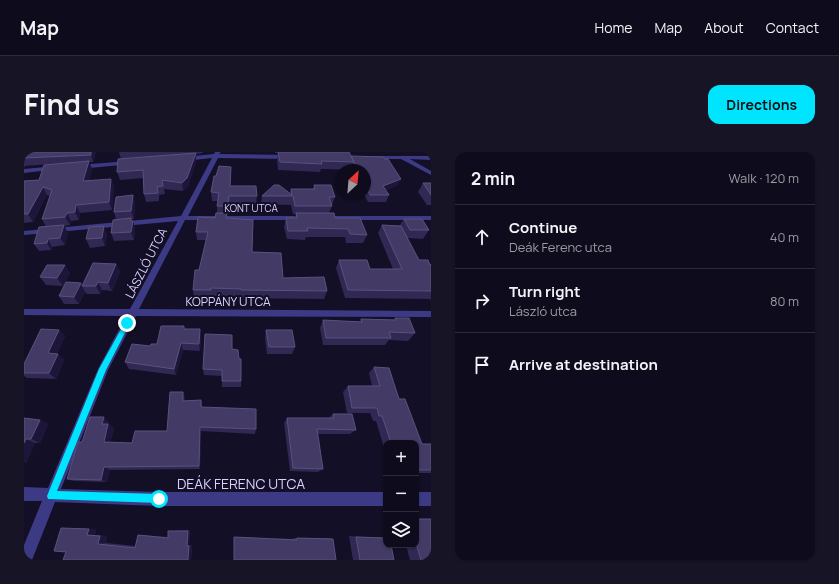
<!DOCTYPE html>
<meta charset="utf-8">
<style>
:root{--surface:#0e0b1c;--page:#171425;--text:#f1f3f6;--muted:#9b9ba3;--line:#2e2b3b;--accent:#00e5ff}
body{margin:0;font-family:Manrope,sans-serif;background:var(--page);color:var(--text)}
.controls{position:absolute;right:12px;bottom:12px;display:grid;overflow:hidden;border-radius:8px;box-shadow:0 1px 3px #0004}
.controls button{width:36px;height:36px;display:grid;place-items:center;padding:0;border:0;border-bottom:1px solid var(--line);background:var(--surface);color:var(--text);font:20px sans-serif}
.compass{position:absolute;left:311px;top:12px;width:36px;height:36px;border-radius:50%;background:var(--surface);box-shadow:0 1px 3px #0004;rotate:26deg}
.stop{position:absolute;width:12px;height:12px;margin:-9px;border:3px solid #00e5ff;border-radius:50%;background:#fff}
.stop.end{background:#00e5ff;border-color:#fff;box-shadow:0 1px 4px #0008}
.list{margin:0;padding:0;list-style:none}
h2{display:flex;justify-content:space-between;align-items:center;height:52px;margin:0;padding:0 16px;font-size:17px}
h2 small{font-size:13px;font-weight:400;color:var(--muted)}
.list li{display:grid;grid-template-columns:26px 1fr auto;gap:12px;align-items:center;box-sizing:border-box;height:64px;padding:0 16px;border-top:1px solid var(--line)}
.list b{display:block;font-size:15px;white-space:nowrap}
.list p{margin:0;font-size:13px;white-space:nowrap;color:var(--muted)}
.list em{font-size:13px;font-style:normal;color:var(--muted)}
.icon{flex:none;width:22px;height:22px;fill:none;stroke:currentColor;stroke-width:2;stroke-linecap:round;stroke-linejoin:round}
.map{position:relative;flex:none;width:407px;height:408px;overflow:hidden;border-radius:12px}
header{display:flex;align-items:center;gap:24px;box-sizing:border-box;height:56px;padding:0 20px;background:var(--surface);border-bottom:1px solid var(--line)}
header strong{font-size:19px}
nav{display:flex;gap:22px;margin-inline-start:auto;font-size:14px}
.intro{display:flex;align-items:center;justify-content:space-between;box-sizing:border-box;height:96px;padding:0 24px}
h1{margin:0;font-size:28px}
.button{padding:10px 18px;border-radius:12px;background:var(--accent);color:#111;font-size:14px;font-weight:700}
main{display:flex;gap:24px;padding:0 24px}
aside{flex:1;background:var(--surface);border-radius:12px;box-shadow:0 1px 3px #0004}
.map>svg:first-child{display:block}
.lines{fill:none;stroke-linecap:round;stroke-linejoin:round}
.minor{fill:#3d3a85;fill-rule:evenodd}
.wall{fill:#312854}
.shaded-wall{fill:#1d163a}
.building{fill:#433a66;stroke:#5a527e}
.route{fill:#00e5ff}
.labels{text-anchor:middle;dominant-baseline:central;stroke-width:4;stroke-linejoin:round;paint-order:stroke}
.far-street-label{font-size:10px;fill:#d9d4ff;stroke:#130f26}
.street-label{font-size:12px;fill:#d9d4ff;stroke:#130f26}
.near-street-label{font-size:14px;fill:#d9d4ff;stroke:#130f26}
</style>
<header>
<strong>Map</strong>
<nav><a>Home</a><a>Map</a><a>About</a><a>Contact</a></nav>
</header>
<div class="intro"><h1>Find us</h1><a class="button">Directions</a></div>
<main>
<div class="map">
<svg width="407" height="408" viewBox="0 0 407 408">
<rect width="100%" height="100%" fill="#130f26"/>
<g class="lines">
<path class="minor" d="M191 0H197L195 2 265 3 268 5 265 7 194 6 164 64H407V68H161L115 157 407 159V165L112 164 84 218 37 337 135 340H362V354H135L31 350 8 408H0V393L18 349H0V335L24 336 74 217 102 164 0 163V157H106L154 69 0 83V79L157 64 188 6 160 9 157 7 160 5 190 2Z
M339 4H407V8L386 7 407 19V23L377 7H341L338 5Z
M106 9 109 11 108 12 54 17 51 15 54 13Z
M32 14 34 15V17L0 21V17Z
M392 340H407V354H392Z"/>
</g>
<path class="wall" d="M0 0H72L69 10H65L68 17 65 29 90 34 88 58 56 61 55 68 47 69 46 73 40 74 44 81 41 93 28 95 27 98 15 99 10 92 22 75 18 67 26 44 23 43 9 70 0 71V29L15 28 26 12 1 14 0 16Z
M95 0H179V1L172 2V9L164 35 159 39 140 37 141 42 135 43V49L122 50 120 42 119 26 96 28 93 20 97 7Z
M251 0H325L327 4 374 33 362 38 365 43 362 50H344L340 42H341V18L297 17 296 20 254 18 253 8 254 1H251Z
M207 23 206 34 233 44 232 53H205L204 62H203V66L228 100 259 126 303 139 300 147 216 146 217 144H188L187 146H170L169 138 175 118 182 88H173L172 80 191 66 193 61V54L194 49H188L187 40Z
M399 31H407V53H403L394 40Z
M290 33 311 45 308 53H307L308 54 305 61 311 66 343 83 339 91H322L321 85H282L281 88 263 87 260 75 262 66H271L272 62H269L267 53 237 52 238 44 266 41 267 37H289Z
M109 43 111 52 110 67H107L108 69H109L111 77 110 88 90 89 87 81 92 67 90 60Z
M380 67 405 78 399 87 383 86 395 108 406 113 407 112V149L406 147 321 146 312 116 315 108 346 117H369L354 81 358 73 375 74Z
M83 82 81 94 66 96 62 87Z
M92 112 96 120 88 139 78 138 76 142H63L61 140 55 152H40L35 144 57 131 58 133Z
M46 121 39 134 22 133 16 125Z
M371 166 391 181 384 189 365 188 361 193H299L296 176 299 168 335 170 337 167 369 168Z
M160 174V177H176L177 185 176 199 159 198 152 223 105 217 101 210 126 194 133 192Z
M35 178 41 184 33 202 40 208 32 227 3 226 0 224V212Z
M242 178 271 195 268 202H243L241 186Z
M208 197 215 207 217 229V235H198V224L180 223 179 217Z
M350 215 375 247 398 292H407V321H392V291H362V302L352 269H349L346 261H323L319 240 324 234H348L345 221Z
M159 240 161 246V249L177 248 178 255 232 277 231 282 177 279 176 317 86 318 83 330 50 329 43 327 58 290 85 270V272L90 277 86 290 108 291 143 279Z
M309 262 332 278 326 282H293L299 317 294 320 266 319 260 271 263 266H305Z
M0 266 16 268 24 272 16 291H11L2 311 0 310Z
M392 367 407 408H386L382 393H392Z
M37 376 72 377 71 383 83 384 82 391 112 394 114 383H119L144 385V379L166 378 165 393H168L167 408 42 400Z
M325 384 362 386 370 408H329Z
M210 385 269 387V386H303L309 387 312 408H210Z"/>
<path class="shaded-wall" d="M67 0H72L69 10 67 3Z
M172 1V9L164 35 159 39 158 31Z
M65 9 68 17 63 37 59 29Z
M87 27 90 34 88 58 85 50Z
M377 27 374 33 356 41 359 34Z
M19 35 23 43 9 70 4 62Z
M109 43 111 52 110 67 107 59Z
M205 44V53L204 62V54Z
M52 53 56 61 55 68 51 60Z
M43 61 47 69 46 73 41 65Z
M107 66 108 71 109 69 111 77 110 88 107 80Z
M40 73 44 81 41 93 36 86Z
M80 74 83 82 81 94 78 86Z
M24 87 28 95 27 98 23 91Z
M92 112 96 120 88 139 84 131Z
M41 113 46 121 39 134 33 126Z
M74 130 78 138 76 142 72 134Z
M57 131 61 140 55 152 50 145Z
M176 177 177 185 176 199 175 192Z
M35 178 41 184 31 207 24 201Z
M157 191 159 198 152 223 150 217Z
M34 202 40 208 32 227 25 221Z
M159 240 161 246 160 254 159 249Z
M80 265 85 270V272L90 277 85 294 80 290 78 272Z
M16 268 24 272 16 291 7 287Z
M176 275 177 279 176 317 175 314Z
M2 287 11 291 2 311 0 310V291Z
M80 315 86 318 83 330 77 328Z
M65 377H72L71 383H63Z
M166 378 165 393 163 394 164 379Z
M76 384H83L82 391 74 392Z
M168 393 167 408H164L165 394Z"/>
<path class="building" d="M0 0H67V3L0 6Z
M254 0H325L330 10 297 9 298 12 256 10Z
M172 1 163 26 158 31 138 28 139 34 133 35 134 41 120 42 119 18 93 20 94 7Z
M327 4 359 5 361 7H364L377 27 359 34 365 43H346L341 33V18H333Z
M65 9 59 29 87 27 85 50 52 53 51 60 43 61 41 65 18 67 28 38 19 35 4 62H0V29L15 28 20 13Z
M195 14 207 15 206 34H232L233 44H205L204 54H193L195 41 187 40 190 24H192Z
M399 31H407V43Z
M250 33H255L268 43 267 37H291L290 33H307L311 45H305L308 54H271L269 44H238Z
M109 43 107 59 90 60 92 45Z
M192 61H203L202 66 229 68 228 100 257 101 259 126 300 125 303 139 217 138V137L187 136V138H169L171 118H175L184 80H172L174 65 191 66Z
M272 61H310L311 66H336L343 83 326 82 324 77 283 76 284 79H264L262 66H273Z
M107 66V69H109L107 80 87 81 89 68Z
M380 67H398L405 78H386Z
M40 73 36 86 24 87 23 91 10 92 15 75Z
M358 73 377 74 395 108H404L406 113 407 112V139L324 138 315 108H343L346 117H378Z
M80 74 78 86 62 87 65 75Z
M69 111 92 112 84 131 74 130 72 134H58Z
M23 113H41L33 126 16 125Z
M42 130 57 131 50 145 35 144Z
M371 166H385L391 181 365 180 367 186H302L299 168 338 170 337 167 372 168Z
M137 174H160V177H176L175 192 157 191 150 217 101 210 108 192 126 194 127 192H133Z
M17 177 35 178 24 201 34 202 25 221H0V212Z
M242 178H268L271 195H245Z
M181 182 208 183V197L214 198 215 207H217V229H198V218L179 217Z
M350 215 365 216 375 247H381L398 292H407V318H392V291H367L358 264H355L353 256H328L324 234H356Z
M146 240H159V249L177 248V255L232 257V277L176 275 175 314 80 315 77 328 43 327 54 290H58L66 265H80L78 272H84L80 290 108 291 111 279H143Z
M309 262H328L332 278 293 277 299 317 269 316 263 266H310Z
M0 266 16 268 7 287H2L0 291Z
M392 367H407V408H397L392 391Z
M37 376 65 377 63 383 76 384 74 392 111 396 114 383 144 386V379H164L163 394H165L164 408H39L42 400 30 399Z
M210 385 273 388V386L309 387 312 408H210Z
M332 385 362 386V393H367L370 408H336Z"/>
<path class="route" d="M103 169 106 171 82 218 33 339 135 342 138 344 139 347 138 350 135 351 24 347 23 344 75 217 101 170Z"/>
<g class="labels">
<g class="far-street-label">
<text x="227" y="56">KONT UTCA</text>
</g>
<g class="street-label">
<text transform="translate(122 111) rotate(-63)">LÁSZLÓ UTCA</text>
<text x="204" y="149">KOPPÁNY UTCA</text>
</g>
<g class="near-street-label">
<text x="217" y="331">DEÁK FERENC UTCA</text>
</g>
</g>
</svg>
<div class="controls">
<button>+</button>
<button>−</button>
<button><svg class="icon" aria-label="layers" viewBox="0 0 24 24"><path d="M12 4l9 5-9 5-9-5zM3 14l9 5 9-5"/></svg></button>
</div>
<svg class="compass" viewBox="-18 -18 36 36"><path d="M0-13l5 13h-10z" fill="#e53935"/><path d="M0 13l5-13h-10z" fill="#9b9ba3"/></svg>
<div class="stop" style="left:135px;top:347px"></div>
<div class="stop end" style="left:103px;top:171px"></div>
</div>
<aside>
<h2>2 min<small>Walk · 120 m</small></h2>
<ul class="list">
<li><svg class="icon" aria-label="ahead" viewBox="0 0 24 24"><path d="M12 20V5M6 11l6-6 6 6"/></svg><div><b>Continue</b><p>Deák Ferenc utca</p></div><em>40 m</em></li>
<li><svg class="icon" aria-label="right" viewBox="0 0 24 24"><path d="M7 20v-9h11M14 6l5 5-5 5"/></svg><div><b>Turn right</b><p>László utca</p></div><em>80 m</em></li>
<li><svg class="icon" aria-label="arrive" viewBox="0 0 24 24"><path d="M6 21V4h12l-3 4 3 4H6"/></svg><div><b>Arrive at destination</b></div></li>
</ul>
</aside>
</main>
